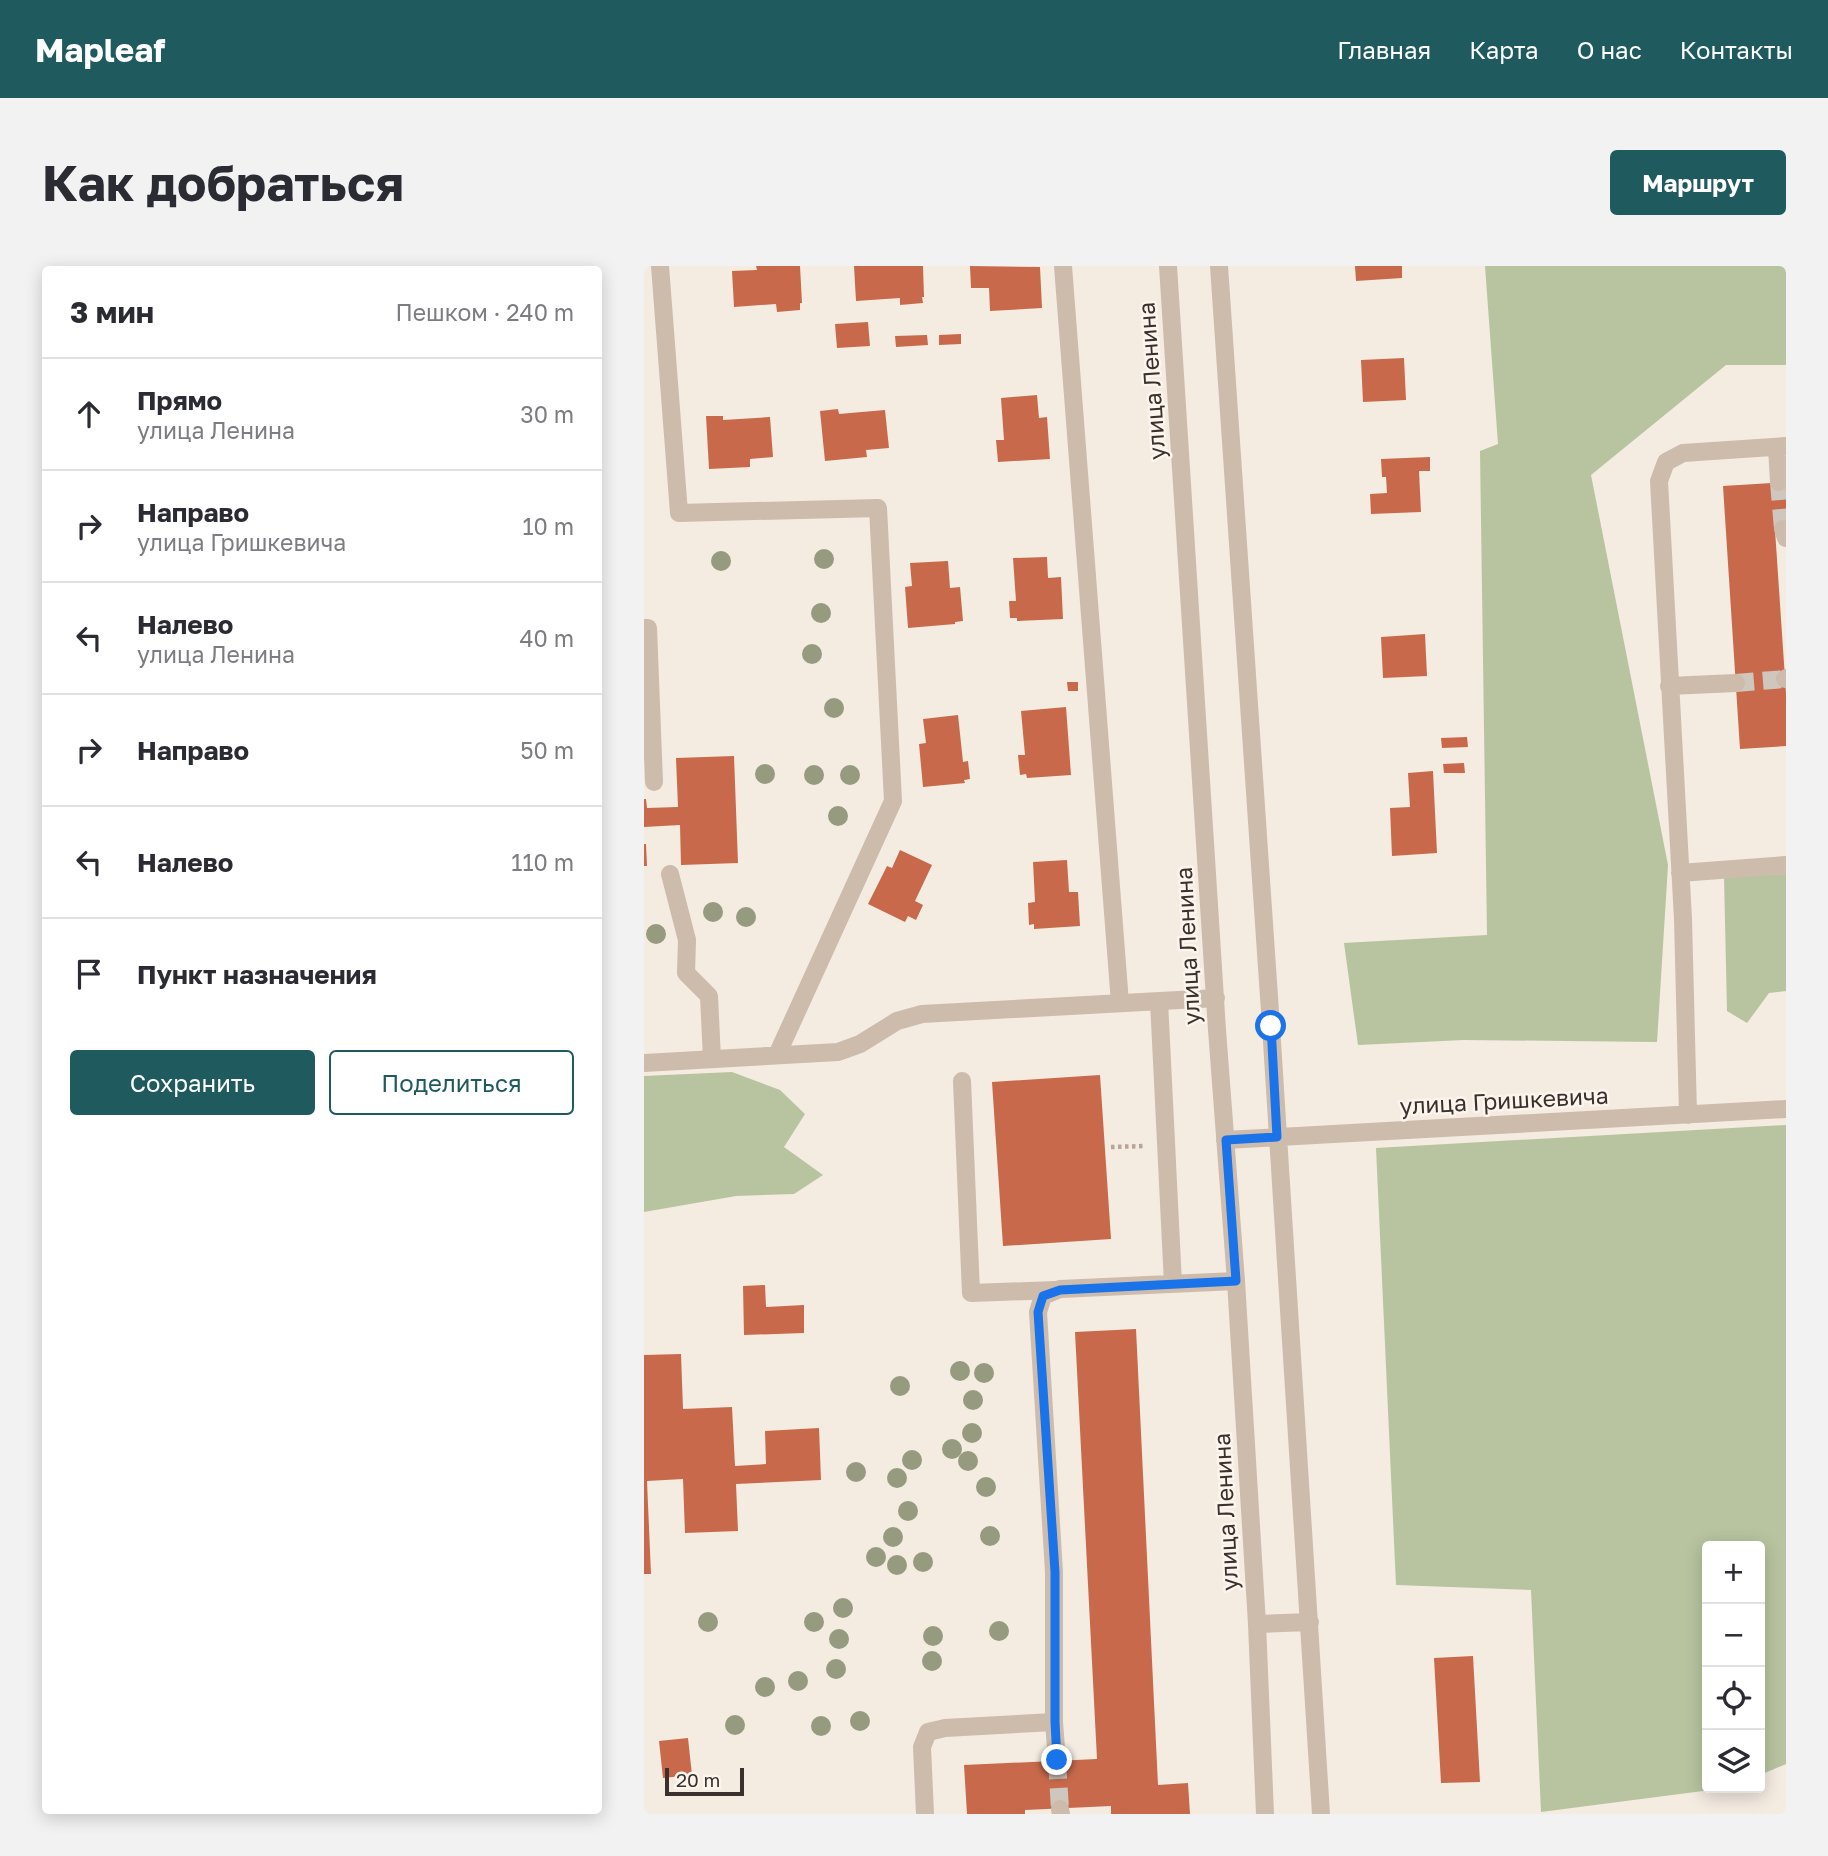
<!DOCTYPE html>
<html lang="ru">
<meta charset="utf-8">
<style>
:root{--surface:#fff;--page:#f2f2f3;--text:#2b2b33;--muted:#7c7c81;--line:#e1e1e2;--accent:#1f5a5e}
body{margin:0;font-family:"Golos Text",sans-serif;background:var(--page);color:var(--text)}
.controls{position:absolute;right:21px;bottom:21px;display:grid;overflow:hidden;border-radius:7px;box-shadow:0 4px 18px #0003}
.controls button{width:63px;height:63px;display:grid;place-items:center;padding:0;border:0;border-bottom:2px solid var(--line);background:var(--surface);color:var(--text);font:35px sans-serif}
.scale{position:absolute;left:21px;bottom:18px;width:79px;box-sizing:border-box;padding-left:7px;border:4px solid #3b302b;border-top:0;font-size:19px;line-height:24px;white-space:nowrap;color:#3b302b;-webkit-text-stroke:5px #fbf5ee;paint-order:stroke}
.stop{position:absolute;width:21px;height:21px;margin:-16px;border:5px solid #1a73e8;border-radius:50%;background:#fff}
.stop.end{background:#1a73e8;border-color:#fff;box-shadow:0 2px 7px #0008}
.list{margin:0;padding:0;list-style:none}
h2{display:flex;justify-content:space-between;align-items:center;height:91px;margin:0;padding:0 28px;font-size:30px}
h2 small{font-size:23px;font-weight:400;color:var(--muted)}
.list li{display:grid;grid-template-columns:46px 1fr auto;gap:21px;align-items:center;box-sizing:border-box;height:112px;padding:0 28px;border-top:2px solid var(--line)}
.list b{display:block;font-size:26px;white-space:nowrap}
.list p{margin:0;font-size:23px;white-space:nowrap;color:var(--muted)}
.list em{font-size:23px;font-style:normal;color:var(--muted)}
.actions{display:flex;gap:14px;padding:21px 28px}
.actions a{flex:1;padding:16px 0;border:2px solid var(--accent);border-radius:7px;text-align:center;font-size:24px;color:var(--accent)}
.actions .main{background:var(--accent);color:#fff}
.icon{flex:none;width:38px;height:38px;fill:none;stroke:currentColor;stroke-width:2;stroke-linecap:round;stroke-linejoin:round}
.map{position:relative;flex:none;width:1142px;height:1548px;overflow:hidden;border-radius:7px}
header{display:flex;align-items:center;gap:42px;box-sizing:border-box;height:98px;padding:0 35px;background:var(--accent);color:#fff}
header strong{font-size:33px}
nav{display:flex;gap:38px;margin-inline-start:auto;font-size:24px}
.intro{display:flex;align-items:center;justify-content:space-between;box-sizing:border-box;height:168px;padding:0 42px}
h1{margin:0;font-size:49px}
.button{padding:18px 32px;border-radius:7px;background:var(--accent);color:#fff;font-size:24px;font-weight:700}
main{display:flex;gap:42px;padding:0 42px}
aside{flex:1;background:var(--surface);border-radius:7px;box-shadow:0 4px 18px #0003}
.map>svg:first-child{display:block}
.green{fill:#b8c4a0}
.building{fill:#c8694b}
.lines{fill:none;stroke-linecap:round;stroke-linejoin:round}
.minor-tunnel{stroke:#cfc6bd;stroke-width:18;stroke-dasharray:18 9;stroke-linecap:butt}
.path{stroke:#b9a596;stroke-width:4.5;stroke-dasharray:3.5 3.5;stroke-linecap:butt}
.minor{stroke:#cdbbac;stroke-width:18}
.tree{fill:#969b7f}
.route{stroke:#1a73e8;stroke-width:9}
.labels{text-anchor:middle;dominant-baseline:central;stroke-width:5;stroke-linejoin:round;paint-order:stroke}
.street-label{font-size:23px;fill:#3b302b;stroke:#fbf5ee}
</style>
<header>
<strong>Mapleaf</strong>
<nav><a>Главная</a><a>Карта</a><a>О нас</a><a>Контакты</a></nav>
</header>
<div class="intro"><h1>Как добраться</h1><a class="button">Маршрут</a></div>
<main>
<aside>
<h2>3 мин<small>Пешком · 240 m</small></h2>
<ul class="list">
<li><svg class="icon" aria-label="ahead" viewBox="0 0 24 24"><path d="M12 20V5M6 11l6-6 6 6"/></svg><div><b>Прямо</b><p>улица Ленина</p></div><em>30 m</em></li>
<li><svg class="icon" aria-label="right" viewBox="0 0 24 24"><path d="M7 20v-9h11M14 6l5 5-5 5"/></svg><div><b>Направо</b><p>улица Гришкевича</p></div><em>10 m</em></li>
<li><svg class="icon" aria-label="left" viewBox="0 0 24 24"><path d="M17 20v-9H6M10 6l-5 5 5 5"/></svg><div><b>Налево</b><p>улица Ленина</p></div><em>40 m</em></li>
<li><svg class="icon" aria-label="right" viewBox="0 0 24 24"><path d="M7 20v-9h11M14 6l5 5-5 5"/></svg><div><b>Направо</b></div><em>50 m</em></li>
<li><svg class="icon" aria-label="left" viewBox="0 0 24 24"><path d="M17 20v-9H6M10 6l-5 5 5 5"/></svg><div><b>Налево</b></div><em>110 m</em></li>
<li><svg class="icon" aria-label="arrive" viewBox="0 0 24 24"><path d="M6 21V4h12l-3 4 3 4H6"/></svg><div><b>Пункт назначения</b></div></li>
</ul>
<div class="actions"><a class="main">Сохранить</a><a>Поделиться</a></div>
</aside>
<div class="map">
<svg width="1142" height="1548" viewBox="0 0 1142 1548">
<rect width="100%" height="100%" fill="#f4ebe1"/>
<path class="green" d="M841 0H1142V99H1082L947 209 1024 599 1013 776 820 774 714 779 700 677 843 669 836 185 854 178Z
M1142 608V725L1125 727 1103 757 1083 745 1080 610Z
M88 806 136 824 161 848 140 881 179 909 150 928 92 930 0 946V810Z
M1142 859V1498L1116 1509V1280H1063V1522H1082L897 1546 887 1324 752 1319 732 882Z"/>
<path class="building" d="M112 0H156L158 37H156V44L133 46 132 38 90 41 88 5 113 4Z
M210 0H279L280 31H278L279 37 256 39V32L212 35Z
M326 0 396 1 398 42 346 45 345 22H327Z
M711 0H758V12L712 15Z
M224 56 226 80 193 82 191 58Z
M317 68V78L295 79V69Z
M283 69 284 79 252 81 251 70Z
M760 92 762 134 719 136 717 94Z
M393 129 395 152 403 151 406 193 354 196 352 174H360L357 132Z
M194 143 195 148 241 144 245 182 222 184 223 191 181 195 176 145Z
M62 150H79V154L126 151 129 191 106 193V201L65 203Z
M786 191V205H775L777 246 727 248 726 228 743 227 742 211H738L737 193Z
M1142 216V263L1131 264 1142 427V480L1096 483 1079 220Z
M403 291 404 312 417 311 419 353 373 355V352H366L365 335H372L369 292Z
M304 295 306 322 316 321 319 355 311 356V358L264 362 261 321 268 320 266 297Z
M781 368 783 410 739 412 737 371Z
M423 416H434V425H424Z
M422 441 427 509 383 512 382 508 376 509 374 489H381L377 445Z
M314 449 319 496 324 495 326 513 320 514 321 517 279 521 275 478 282 477 279 453Z
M823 471 824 481 798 482 797 472Z
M90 490 94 597 37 599 36 559 0 561V533H2L3 542 34 541 32 492Z
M820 497 821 507H800L799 498Z
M789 505 793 587 748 590 746 542 766 541 764 507Z
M0 578H2L3 600H0Z
M256 584 288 599 271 635 279 639 272 654 264 650 261 656 224 638 243 600 248 602Z
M423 594 425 626H434L436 660 390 663V658L385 659 384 637 391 636 389 596Z
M456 809 467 973 359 980 348 816Z
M121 1019 122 1041 160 1039V1067L100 1069 99 1020Z
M492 1063 514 1519 544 1517 546 1548H467V1540L381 1544V1548H323L320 1499 453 1493 431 1066Z
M37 1088 39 1143 88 1141 91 1200 122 1198 121 1165 175 1162 177 1214 92 1218 94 1265 41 1267 39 1213 3 1215 7 1308H0V1089Z
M829 1390 836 1516 797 1517 790 1392Z
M44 1472 48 1509 19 1512 15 1475Z"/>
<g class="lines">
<path class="minor-tunnel" d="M1135 216 1139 263
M1092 417 1141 413
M413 1495 416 1543"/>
<path class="path" d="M467 881 501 880"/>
<path class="minor" d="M16 0 35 247 234 242 249 535 133 789
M419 0 476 737
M524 0 573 764 592 1015 613 1358 621 1548
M575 0 627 760 677 1548
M1133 181 1135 216
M1139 263 1142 272
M0 362H4L10 516
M1141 413 1142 412
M1025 420 1092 417
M1036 607 1142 599
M26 608 43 674 42 707 65 730 68 793
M515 735 529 1018
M0 797 194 786 216 778 253 755 278 748 572 732
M318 815 327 1027 412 1024
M1044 849 1039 653 1015 215 1022 196 1039 187 1142 180
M581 874 1142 843
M613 1358 666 1356
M410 1456 413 1495
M416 1543 417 1548
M281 1548 278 1481 284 1466 301 1462 410 1456V1306L394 1046 399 1030 416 1023 592 1015"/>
</g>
<g class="tree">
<circle cx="180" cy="293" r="10"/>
<circle cx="77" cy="295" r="10"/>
<circle cx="177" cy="347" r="10"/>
<circle cx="168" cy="388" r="10"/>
<circle cx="190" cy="442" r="10"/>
<circle cx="121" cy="508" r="10"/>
<circle cx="170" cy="509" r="10"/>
<circle cx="206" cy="509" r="10"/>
<circle cx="194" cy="550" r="10"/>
<circle cx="69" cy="646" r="10"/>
<circle cx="102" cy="651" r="10"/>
<circle cx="12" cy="668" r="10"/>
<circle cx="316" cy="1105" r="10"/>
<circle cx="340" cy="1107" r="10"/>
<circle cx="256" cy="1120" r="10"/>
<circle cx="329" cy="1134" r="10"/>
<circle cx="328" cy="1167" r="10"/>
<circle cx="308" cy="1183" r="10"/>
<circle cx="268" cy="1194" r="10"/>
<circle cx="324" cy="1195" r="10"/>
<circle cx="212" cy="1206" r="10"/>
<circle cx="253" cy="1212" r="10"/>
<circle cx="342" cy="1221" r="10"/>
<circle cx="264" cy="1245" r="10"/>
<circle cx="346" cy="1270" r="10"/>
<circle cx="249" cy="1271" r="10"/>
<circle cx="232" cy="1291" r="10"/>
<circle cx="279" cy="1296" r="10"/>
<circle cx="253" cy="1299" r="10"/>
<circle cx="199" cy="1342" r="10"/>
<circle cx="64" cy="1356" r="10"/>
<circle cx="170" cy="1356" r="10"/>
<circle cx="355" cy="1365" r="10"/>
<circle cx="289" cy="1370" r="10"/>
<circle cx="195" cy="1373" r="10"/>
<circle cx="288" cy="1395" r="10"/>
<circle cx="192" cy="1403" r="10"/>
<circle cx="154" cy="1415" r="10"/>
<circle cx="121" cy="1421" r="10"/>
<circle cx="216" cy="1455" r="10"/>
<circle cx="91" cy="1459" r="10"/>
<circle cx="177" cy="1460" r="10"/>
</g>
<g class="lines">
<path class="route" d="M413 1494 411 1456V1306L394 1046 399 1030 416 1024 592 1015 582 874 633 871 627 760"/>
</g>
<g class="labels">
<g class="street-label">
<text transform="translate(507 115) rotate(-94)">улица Ленина</text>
<text transform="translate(543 680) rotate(-93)">улица Ленина</text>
<text transform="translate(860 834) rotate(-3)">улица Гришкевича</text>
<text transform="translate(581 1246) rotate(-93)">улица Ленина</text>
</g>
</g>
</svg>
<div class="controls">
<button>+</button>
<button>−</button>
<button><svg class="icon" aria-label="locate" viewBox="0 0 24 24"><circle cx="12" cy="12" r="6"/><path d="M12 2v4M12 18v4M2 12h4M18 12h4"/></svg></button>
<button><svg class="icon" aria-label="layers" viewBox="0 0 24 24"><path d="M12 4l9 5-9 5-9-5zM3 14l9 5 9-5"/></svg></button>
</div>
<div class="scale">20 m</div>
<div class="stop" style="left:627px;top:760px"></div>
<div class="stop end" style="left:413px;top:1494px"></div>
</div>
</main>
